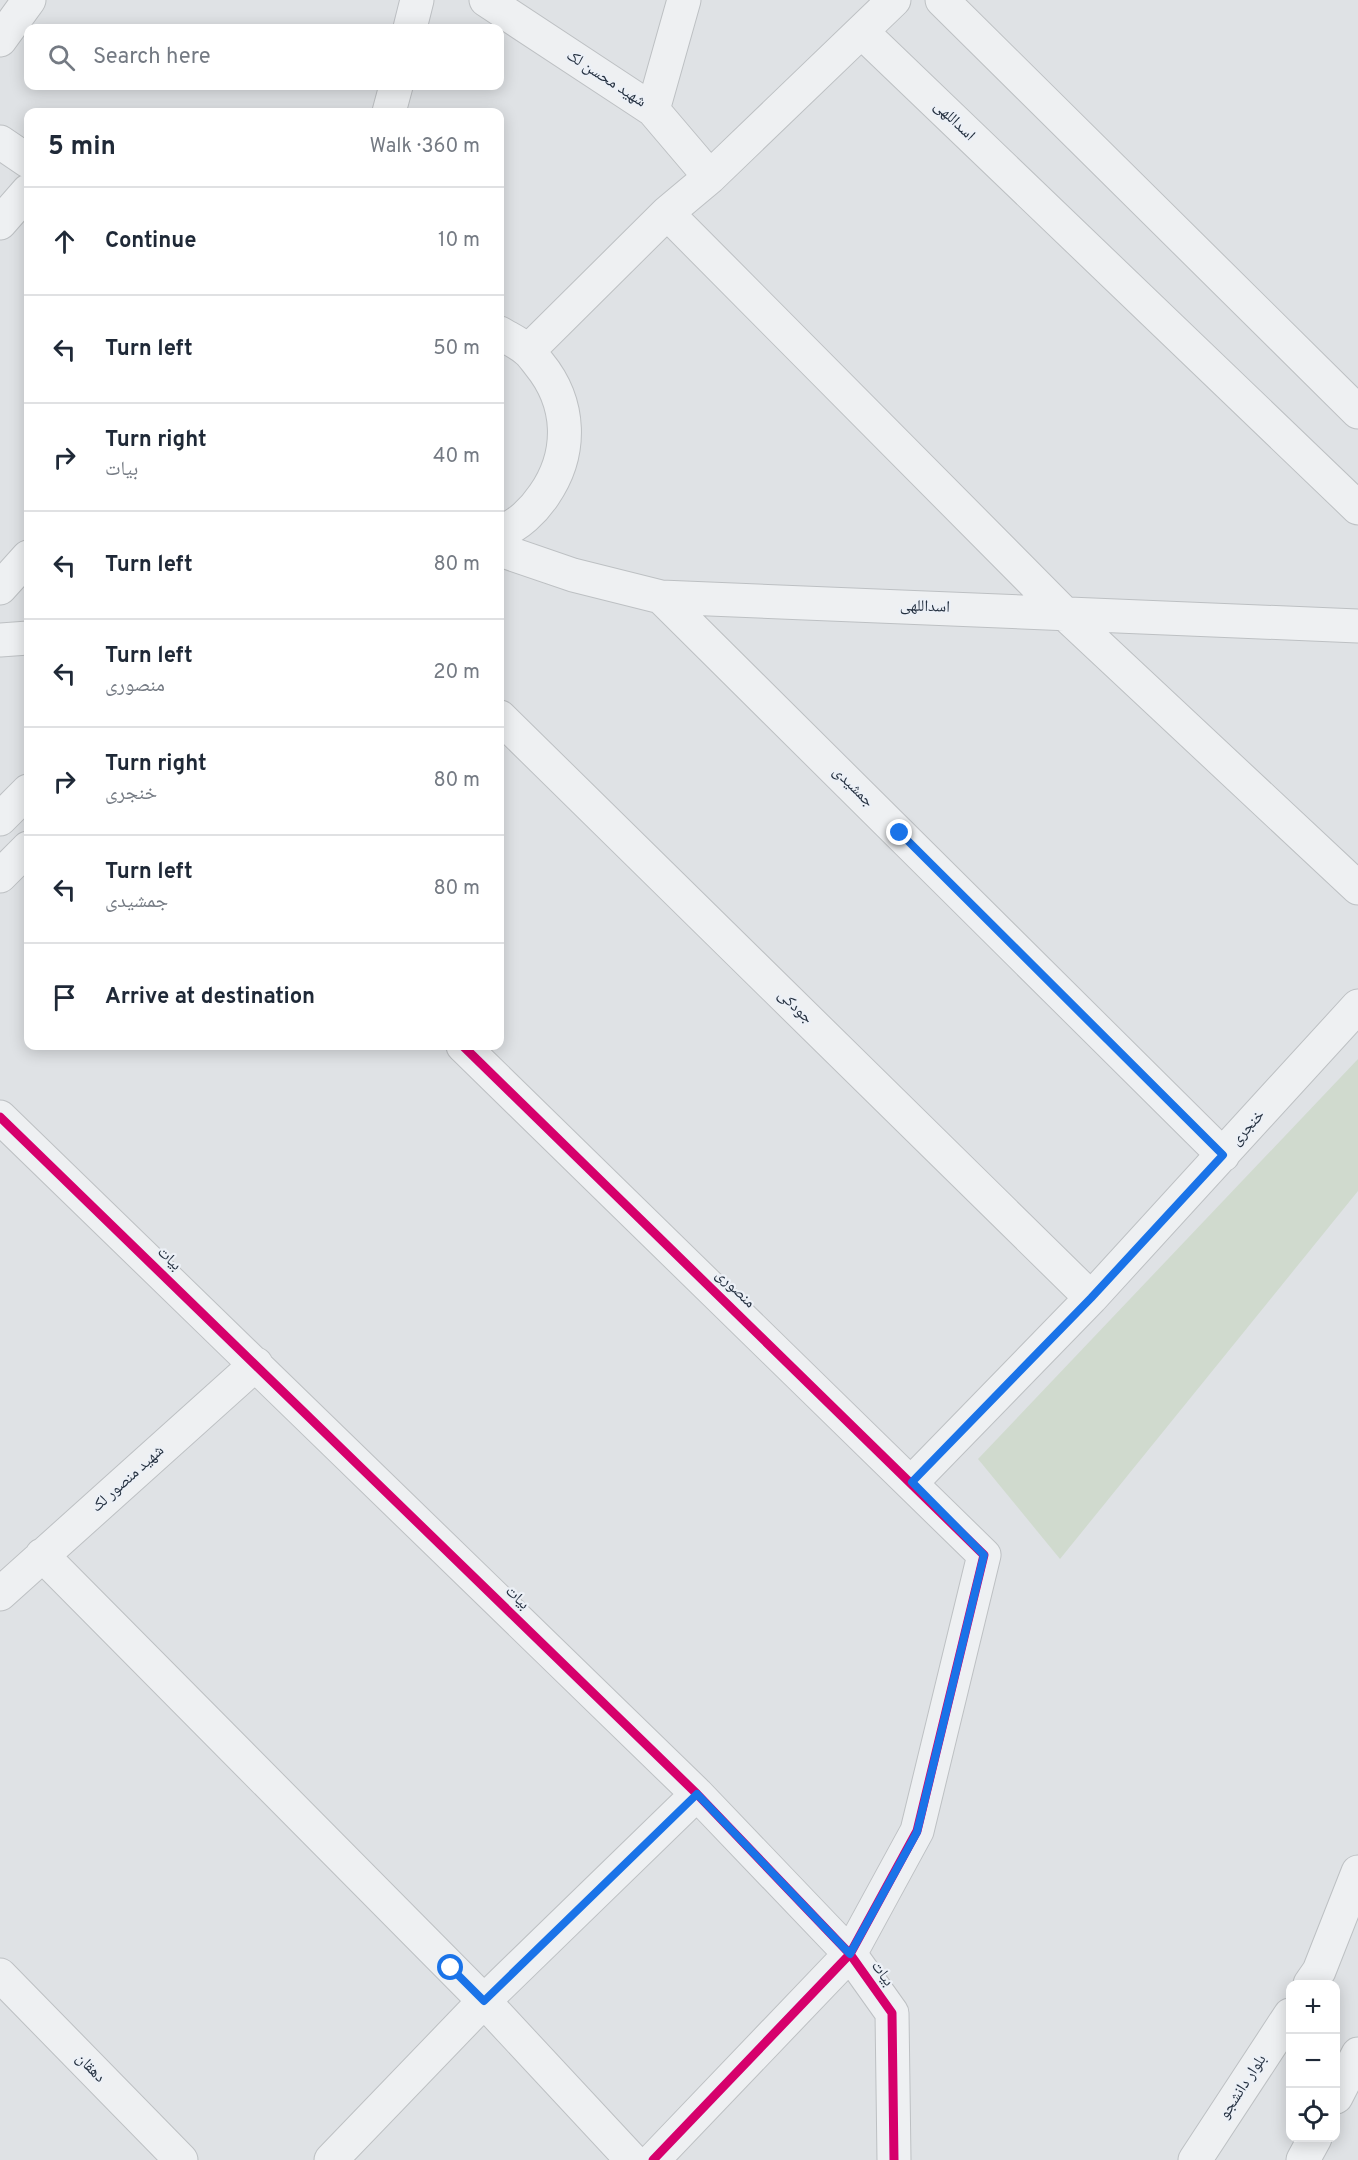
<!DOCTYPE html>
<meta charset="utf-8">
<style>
:root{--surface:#fff;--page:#f2f2f3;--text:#1f2937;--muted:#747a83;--line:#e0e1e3}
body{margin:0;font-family:Overpass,"Noto Naskh Arabic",sans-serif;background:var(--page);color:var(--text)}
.controls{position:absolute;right:18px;bottom:18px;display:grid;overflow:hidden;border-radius:12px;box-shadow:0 3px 15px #0003}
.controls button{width:54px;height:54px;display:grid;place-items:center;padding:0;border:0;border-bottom:2px solid var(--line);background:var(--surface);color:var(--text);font:30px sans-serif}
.stop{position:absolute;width:18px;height:18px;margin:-14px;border:4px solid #1a73e8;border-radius:50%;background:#fff}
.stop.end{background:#1a73e8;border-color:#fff;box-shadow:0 2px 6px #0008}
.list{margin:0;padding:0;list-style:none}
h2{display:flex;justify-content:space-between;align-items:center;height:78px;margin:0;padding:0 24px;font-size:26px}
h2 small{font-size:20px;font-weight:400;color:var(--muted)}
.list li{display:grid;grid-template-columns:39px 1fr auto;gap:18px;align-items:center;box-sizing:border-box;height:108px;padding:0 24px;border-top:2px solid var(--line)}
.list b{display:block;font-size:22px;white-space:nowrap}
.list p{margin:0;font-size:20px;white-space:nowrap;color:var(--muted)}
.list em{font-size:20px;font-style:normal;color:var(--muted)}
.icon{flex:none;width:33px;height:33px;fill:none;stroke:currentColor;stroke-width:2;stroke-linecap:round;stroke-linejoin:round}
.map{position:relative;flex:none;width:1358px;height:2160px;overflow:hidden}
.search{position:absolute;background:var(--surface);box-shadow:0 3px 15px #0003;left:24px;top:24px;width:480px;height:66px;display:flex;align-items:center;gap:15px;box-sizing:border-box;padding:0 21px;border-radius:12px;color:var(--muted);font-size:22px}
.panel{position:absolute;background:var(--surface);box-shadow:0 3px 15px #0003;left:24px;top:108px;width:480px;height:942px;border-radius:12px}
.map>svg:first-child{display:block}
.green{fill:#d0dace}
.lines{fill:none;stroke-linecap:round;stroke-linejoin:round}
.minor-casing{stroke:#bdc0c3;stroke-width:35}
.minor{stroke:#eef0f2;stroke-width:33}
.cycleway-casing{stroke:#ecf0f6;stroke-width:13}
.cycleway{stroke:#d6006c;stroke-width:9}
.route{stroke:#1a73e8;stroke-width:8}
.labels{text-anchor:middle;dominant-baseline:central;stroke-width:4.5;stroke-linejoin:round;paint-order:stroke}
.street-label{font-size:16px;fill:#243040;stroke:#ecf0f6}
</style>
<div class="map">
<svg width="1358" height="2160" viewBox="0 0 1358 2160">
<rect width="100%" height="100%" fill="#dfe2e5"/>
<path class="green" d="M1358 1059V1191L1060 1559 978 1459Z"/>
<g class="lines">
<defs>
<path id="minor" d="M486 0 653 110 710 177
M942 0 1358 412
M410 28 417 0
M862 32 1358 508
M0 40 29 0
M653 110 684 0
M389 112 396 86
M0 142 28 161
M667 213 1064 613 1358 888
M0 223 28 191
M500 333C508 338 519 343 527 350 531 353 535 359 539 364 571 403 573 453 544 495 534 510 518 526 500 532
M528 351 667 213 710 177 894 0
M500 550 573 575 661 597 1358 626
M0 588 28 557
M661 597 1223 1155
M0 640 28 638
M500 717 1091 1298
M0 819 28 791
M0 876 28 848
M463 1046 984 1555 917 1831 850 1954 653 2160
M0 1117 697 1794 850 1954 892 2013 894 2160
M912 1482 1091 1298 1358 1006
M42 1555 484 2001 632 2160
M0 1594 256 1364
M0 1975 181 2160
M1310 1984 1319 1971 1358 1872
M1336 2097 1358 2054
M331 2160 484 2001 697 1794
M1195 2160 1290 2015
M1303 2160 1315 2138"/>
</defs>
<use href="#minor" class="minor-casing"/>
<use href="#minor" class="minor"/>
<defs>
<path id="cycleway" d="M463 1046 984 1555 917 1831 850 1954 653 2160
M0 1117 697 1794 850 1954 892 2013 894 2160"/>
</defs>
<use href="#cycleway" class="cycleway-casing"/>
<use href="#cycleway" class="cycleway"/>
</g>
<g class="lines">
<path class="route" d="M451 1968 484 2001 697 1794 850 1954 917 1832 984 1555 912 1482 1091 1298 1223 1155 900 833"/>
</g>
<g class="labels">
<g class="street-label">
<text transform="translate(606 79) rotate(33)">شهید محسن لک</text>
<text transform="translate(954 121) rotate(44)">اسداللهی</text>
<text transform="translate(925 607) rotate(2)">اسداللهی</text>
<text transform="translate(853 787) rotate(45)">جمشیدی</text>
<text transform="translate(795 1007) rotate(44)">جودکی</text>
<text transform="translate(1248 1128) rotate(-48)">خنجری</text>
<text transform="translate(169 1259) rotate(44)">بیات</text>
<text transform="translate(735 1289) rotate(44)">منصوری</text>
<text transform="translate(128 1479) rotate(-42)">شهید منصور لک</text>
<text transform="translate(517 1598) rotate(44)">بیات</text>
<text transform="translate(882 1974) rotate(54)">بیات</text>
<text transform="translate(90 2068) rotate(46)">دهقان</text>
<text transform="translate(1243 2087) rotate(-57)">بلوار دانشجو</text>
</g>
</g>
</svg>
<div class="controls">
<button>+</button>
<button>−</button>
<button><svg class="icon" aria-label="locate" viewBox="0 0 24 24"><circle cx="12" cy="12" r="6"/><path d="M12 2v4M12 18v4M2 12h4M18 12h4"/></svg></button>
</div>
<div class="stop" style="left:451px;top:1968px"></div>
<div class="stop end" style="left:900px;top:833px"></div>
<div class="search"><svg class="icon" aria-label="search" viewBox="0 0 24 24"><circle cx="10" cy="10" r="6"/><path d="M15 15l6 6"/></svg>Search here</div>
<section class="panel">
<h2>5 min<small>Walk · 360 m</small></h2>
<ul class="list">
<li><svg class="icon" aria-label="ahead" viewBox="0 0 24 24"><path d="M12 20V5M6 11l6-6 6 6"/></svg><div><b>Continue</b></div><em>10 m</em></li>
<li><svg class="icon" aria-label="left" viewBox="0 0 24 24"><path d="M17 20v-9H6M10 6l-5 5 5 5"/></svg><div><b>Turn left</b></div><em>50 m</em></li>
<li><svg class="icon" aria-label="right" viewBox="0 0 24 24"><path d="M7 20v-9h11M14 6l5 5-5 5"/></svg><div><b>Turn right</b><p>بیات</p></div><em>40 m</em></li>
<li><svg class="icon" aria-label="left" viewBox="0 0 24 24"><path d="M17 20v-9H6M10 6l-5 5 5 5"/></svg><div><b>Turn left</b></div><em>80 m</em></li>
<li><svg class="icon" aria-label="left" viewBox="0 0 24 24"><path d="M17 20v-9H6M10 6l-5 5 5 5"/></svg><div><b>Turn left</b><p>منصوری</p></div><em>20 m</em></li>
<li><svg class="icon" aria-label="right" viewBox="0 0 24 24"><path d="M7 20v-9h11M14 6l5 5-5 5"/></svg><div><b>Turn right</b><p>خنجری</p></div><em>80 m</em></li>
<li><svg class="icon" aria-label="left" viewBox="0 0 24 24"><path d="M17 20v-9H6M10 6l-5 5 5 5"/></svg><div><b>Turn left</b><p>جمشیدی</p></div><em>80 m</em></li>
<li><svg class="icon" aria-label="arrive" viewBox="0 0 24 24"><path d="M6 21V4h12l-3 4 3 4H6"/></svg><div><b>Arrive at destination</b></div></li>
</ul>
</section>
</div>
